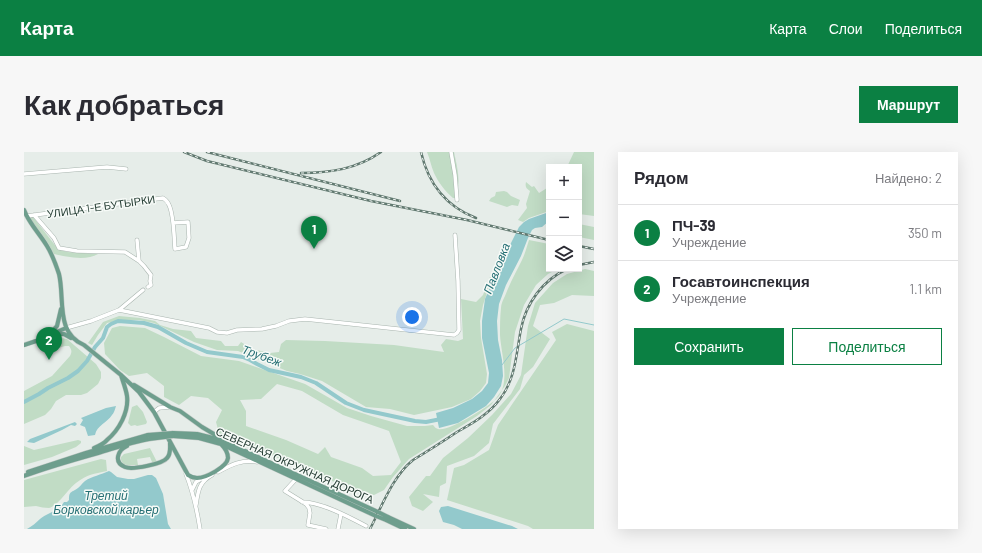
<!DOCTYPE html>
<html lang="ru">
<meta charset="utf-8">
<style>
:root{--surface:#fff;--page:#f7f7f7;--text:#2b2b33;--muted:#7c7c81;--line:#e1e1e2;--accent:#0b8043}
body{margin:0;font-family:Barlow,sans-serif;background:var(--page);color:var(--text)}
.controls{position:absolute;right:12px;top:12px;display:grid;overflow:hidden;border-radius:0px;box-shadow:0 4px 16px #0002}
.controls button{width:36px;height:36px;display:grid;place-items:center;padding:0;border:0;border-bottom:1px solid var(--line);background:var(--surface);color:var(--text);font:20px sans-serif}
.you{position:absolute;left:388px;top:165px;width:14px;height:14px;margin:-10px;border:3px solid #fff;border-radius:50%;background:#1a73e8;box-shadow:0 0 0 6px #1a73e833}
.badge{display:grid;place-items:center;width:26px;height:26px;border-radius:50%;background:var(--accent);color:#fff;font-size:13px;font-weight:700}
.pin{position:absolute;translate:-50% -33px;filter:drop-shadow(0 1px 2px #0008)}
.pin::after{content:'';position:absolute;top:21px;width:14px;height:12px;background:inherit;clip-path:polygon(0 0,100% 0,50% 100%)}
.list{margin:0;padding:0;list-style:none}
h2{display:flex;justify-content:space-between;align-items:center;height:52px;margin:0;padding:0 16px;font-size:17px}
h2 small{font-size:13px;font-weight:400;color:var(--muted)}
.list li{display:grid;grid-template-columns:26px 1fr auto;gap:12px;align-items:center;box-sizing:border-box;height:56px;padding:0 16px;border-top:1px solid var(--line)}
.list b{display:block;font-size:15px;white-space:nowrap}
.list p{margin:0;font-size:13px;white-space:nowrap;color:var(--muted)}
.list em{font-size:13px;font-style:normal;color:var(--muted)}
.actions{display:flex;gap:8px;padding:12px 16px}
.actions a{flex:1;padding:9px 0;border:1px solid var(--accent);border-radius:0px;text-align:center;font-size:14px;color:var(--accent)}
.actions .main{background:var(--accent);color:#fff}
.icon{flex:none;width:22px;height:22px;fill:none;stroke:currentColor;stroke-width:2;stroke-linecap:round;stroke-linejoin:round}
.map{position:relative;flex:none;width:570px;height:377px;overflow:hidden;border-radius:0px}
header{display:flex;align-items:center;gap:24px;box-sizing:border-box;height:56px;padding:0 20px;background:var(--accent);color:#fff}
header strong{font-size:19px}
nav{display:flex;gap:22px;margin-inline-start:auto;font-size:14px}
.intro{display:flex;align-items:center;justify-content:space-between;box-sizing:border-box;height:96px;padding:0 24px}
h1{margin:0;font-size:28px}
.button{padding:10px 18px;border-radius:0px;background:var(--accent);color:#fff;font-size:14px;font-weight:700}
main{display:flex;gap:24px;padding:0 24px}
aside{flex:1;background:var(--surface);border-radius:0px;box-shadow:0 4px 16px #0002}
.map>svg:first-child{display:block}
.green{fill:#c1dcc5;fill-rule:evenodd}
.water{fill:#93c9cc}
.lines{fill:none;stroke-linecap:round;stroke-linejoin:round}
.stream{stroke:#93c9cc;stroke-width:1}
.river{stroke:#93c9cc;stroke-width:4}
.minor-casing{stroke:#a9b5af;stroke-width:4.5}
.major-casing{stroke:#c2c9c6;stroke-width:5}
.minor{stroke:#fff;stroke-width:3.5}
.major{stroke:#6e9e8d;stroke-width:4}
.rail-casing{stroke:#617970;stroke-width:2.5}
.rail{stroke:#f6faf7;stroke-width:1;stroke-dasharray:3;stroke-linecap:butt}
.major-bridge-casing{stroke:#c2c9c6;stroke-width:5;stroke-linecap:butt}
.major-bridge{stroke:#6e9e8d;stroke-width:4}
.labels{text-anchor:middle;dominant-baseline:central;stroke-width:3;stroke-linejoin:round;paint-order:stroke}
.street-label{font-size:11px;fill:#263e35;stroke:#f6faf7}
.water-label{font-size:12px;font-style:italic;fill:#256f74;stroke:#f6faf7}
</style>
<header>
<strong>Карта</strong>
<nav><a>Карта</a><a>Слои</a><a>Поделиться</a></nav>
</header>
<div class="intro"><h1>Как добраться</h1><a class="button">Маршрут</a></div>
<main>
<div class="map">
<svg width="570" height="377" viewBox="0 0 570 377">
<rect width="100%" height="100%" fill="#e6ede9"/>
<path class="green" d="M403 0H430C433 15 438 31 431 46H429C421 39 414 30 410 21 407 14 406 7 403 0Z
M550 0H570V64L555 62V15H543Z
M502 30 508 35 510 34 515 41 523 36 525 37V59L505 66 499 70 494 68 503 56 502 52 506 39C502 36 501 35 502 30Z
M480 39 483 40 487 44 496 48 494 54 488 53 483 55 465 49 467 46 471 44 472 40Z
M5 65H9L34 97 43 100 74 102C63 109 42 105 30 102L24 91Z
M555 72 570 75V88L555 85Z
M505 88 525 92V117H534L524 122 512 133 500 153 491 180 485 226 481 234 467 253 453 264 385 307 369 325 360 338 350 343 334 340 195 281 192 270 198 258 184 246 167 244 155 253 140 245V234L123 221 105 224 96 218 81 202 80 191 88 176 96 174 121 176 140 185 177 204 215 209 281 232 323 256 347 264 383 274H401L409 273C411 275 411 276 414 277 425 280 468 253 475 244 486 228 477 201 476 183 476 174 476 165 477 156 477 152 479 148 481 144 486 131 492 120 498 108 501 102 503 94 505 88ZM253 232 278 239 319 263 365 279 377 310 367 323 349 324 338 316 307 305 301 295 294 302 262 288 222 274V259L216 248 237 247Z
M561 117 570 119V144L548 143 530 151 516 153 509 174 526 187 509 215 500 223 496 237 469 272 465 291 450 304 423 314 422 331 416 334 415 345 399 342 409 350 399 359 388 354 385 345 402 324H406L419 306 444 286 468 263 487 242 497 223 504 174 511 151 529 131 543 122Z
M466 125H468L459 153 456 169 457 186 463 222 462 231 456 239 447 247 428 255 390 263 366 257 342 255 298 229 276 222 263 219 214 199 193 198 170 190 130 171 115 168H96L83 171 74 183 68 193 64 191 79 170 95 164 116 166 131 169 136 173 149 177 167 179 172 186 197 189 201 194H214L217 190 228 197 246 201 255 200 257 192 262 188 301 189 370 193 420 200 417 193 422 187 434 189 439 187 437 147 452 150 459 143Z
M543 172 570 179V377H509L504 374 423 348 430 316 440 313 465 298 474 273 532 188 528 180Z
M32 185 43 187 72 212 77 220V226L74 232 63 241 57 243H42L32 249 27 257 21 263 0 272V239L28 224 46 204C48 200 48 198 45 194H41L31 197 26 189Z
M113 253 119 260 123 270 122 272 113 274 111 273 107 274 104 271 108 255Z
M54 288 57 289V291L52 295 28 305 0 313V294L10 298Z
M126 296 133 310H128L126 305 113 307 114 313H103L99 312 97 308V305L100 302Z
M77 307 82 308 83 319C69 322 64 322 52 331 44 337 34 354 25 356 21 356 16 355 12 354 8 354 4 355 0 355V328Z"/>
<path class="water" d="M525 60V69L518 75 511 76 508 78 504 86 497 104 482 133 475 152 473 169 474 188 478 208 479 224 477 234 470 245 462 254 434 271 415 276 412 261 429 256 448 247 458 239 464 231 465 221 458 186V169L461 147 479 104 485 95 495 75 500 70 505 67Z
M92 254C91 257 90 261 88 263 83 271 73 273 71 283L64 284 61 275 56 273 59 268 57 266 82 256Z
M51 270 53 272 51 274 47 273 38 278 10 291 3 290 6 287Z
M85 319 87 320 93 325 104 327H110L124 323H128L132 326 139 342 144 372 147 377H3C8 374 12 371 16 367 23 361 35 359 40 350H43L45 348C45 338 48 341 54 336 57 334 58 331 61 329 68 324 77 323 85 319Z
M424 354 488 374 494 377H438L430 373 419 370 415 359 417 355Z"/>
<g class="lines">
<path class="stream" d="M478 213 491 196 540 167 570 173"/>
<path class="river" d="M0 250 15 242 24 236 44 226 54 219 63 209 71 195 79 186 83 175 87 172 94 169 120 171 134 175 162 191 183 200 219 205 226 208 233 212 245 218 277 225 292 231 322 251 340 258 391 269 402 270 417 267"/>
<defs>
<path id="minor" d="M427 0 431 23 433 48
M0 22 83 15 102 17
M10 63 30 86 35 96 53 99 101 100 115 109 120 114 127 123 126 129 127 133 124 135
M3 64 139 46C142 48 144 50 145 53 150 63 150 86 151 97L162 95 165 86 164 70 149 71
M113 88 115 109
M95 158 185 176 193 180 203 181 213 178 238 177 252 174 265 169 281 167 430 183 433 181 435 178 434 129 431 83
M42 176 67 169 95 158 119 138
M130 260 135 256 145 255
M194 320C207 313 218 307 233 310
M162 322C169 340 173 358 176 377
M272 327 261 339 282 352 285 356 286 361 284 373 302 377
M168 338 172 330 179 326
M278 350C297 350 325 365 342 374
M172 353C174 339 175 330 188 323
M314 377 317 362"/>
<path id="major" d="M0 58C5 71 15 81 23 94 28 102 32 113 35 122 41 146 31 181 60 193L97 223 115 240 130 260 164 323C167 325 170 326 173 326 182 326 203 315 204 306 204 301 201 296 197 292
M33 182H40L47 186
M25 183 33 174 37 157
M0 193 12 189 42 176
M110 233 146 255 156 259 178 275 200 288
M149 281 173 282 197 288 354 360
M149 284 175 286 197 292 352 364
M103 294C94 298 89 310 101 315 108 318 139 312 143 306 147 302 146 296 146 291
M70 296C75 294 80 292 83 288 95 278 105 260 103 244 102 237 99 230 97 223
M4 320 62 301 124 283
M0 324C24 315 49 308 74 301 91 296 108 290 125 287
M364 365 390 377
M362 368 381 377"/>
</defs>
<use href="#minor" class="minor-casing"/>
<use href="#major" class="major-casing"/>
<use href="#minor" class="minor"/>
<use href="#major" class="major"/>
<defs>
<path id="rail" d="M160 0 183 9 347 49 443 68 525 88
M183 0 376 49
M397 0C404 31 421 54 452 66
M277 21C306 21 333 17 357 0
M555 94 570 97
M555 113 570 110
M346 377C358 354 369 324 389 308 404 299 418 290 433 280 449 271 465 262 476 247 492 226 492 202 497 177 502 151 519 128 543 117"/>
</defs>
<use href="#rail" class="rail-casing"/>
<use href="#rail" class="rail"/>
<defs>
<path id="major-bridge" d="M124 283 149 281
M125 287 149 284
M354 360 364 365
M352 364 362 368"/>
</defs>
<use href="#major-bridge" class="major-bridge-casing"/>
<use href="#major-bridge" class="major-bridge"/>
</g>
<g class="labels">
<g class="street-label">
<text transform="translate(77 54) rotate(-8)">УЛИЦА 1-Е БУТЫРКИ</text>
<text transform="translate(271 313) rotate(24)">СЕВЕРНАЯ ОКРУЖНАЯ ДОРОГА</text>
</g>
<g class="water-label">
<text transform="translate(472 116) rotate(-69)">Павловка</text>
<text transform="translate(238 203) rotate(20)">Трубеж</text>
<text x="82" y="343">Третий<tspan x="82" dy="14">Борковской карьер</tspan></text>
</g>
</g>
</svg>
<div class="controls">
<button>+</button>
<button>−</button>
<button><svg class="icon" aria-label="layers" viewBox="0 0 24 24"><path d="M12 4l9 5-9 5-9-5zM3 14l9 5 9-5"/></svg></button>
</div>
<div class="you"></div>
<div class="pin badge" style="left:290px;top:97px">1</div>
<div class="pin badge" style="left:25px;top:208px">2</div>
</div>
<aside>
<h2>Рядом<small>Найдено: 2</small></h2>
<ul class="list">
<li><span class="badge">1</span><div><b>ПЧ-39</b><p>Учреждение</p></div><em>350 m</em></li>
<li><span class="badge">2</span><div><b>Госавтоинспекция</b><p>Учреждение</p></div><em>1.1 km</em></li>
</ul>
<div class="actions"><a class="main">Сохранить</a><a>Поделиться</a></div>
</aside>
</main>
